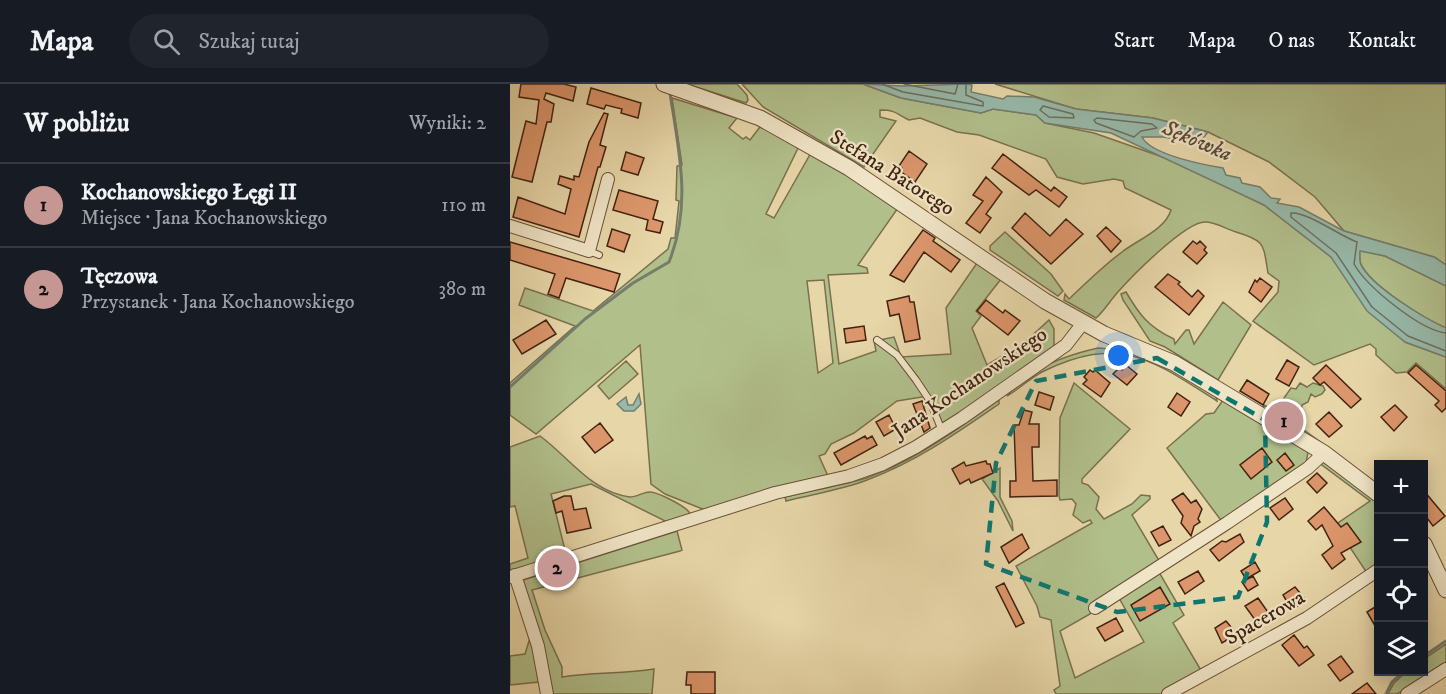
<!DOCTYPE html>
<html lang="pl">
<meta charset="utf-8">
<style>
:root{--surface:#171b24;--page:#20242c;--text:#f1f3f6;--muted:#9ea1a6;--line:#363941;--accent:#c59692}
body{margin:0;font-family:"IM FELL DW Pica",serif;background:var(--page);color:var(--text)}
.controls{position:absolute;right:18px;bottom:18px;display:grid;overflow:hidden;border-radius:0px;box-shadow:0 3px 15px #0003}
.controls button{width:54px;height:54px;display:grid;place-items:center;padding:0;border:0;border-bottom:2px solid var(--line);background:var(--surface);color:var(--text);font:30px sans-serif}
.you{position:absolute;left:609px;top:272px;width:21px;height:21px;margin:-15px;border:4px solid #fff;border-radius:50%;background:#1a73e8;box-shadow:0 0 0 9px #1a73e833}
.badge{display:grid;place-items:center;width:39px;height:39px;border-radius:50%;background:var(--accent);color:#111;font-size:20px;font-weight:700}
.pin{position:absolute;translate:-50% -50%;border:3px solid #fff;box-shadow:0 2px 6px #0006}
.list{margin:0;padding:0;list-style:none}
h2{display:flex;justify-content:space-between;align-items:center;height:78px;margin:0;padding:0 24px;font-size:26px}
h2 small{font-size:20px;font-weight:400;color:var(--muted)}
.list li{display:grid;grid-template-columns:39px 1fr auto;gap:18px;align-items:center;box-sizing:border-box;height:84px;padding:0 24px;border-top:2px solid var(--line)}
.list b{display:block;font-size:22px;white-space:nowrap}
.list p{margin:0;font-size:20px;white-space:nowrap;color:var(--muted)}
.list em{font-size:20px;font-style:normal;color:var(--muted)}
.icon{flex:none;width:33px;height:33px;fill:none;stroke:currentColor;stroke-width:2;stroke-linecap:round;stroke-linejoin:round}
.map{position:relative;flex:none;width:936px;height:610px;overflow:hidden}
header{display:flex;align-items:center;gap:36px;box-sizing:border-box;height:84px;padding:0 30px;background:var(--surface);border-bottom:2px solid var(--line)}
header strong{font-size:28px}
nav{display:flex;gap:33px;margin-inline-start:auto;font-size:21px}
.search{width:420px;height:54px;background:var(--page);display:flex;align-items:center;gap:15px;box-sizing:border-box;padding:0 21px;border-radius:33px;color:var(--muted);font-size:22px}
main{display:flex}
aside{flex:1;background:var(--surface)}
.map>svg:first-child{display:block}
.green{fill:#b1bf8b;stroke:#7a704e;stroke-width:1.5;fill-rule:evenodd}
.water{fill:#97b9aa;stroke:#757d6c;stroke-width:1.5}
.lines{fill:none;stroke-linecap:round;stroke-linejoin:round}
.shore{stroke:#6c6e5d;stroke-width:1.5}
.stream{stroke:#757d6c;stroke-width:3}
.building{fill:#dc966b;stroke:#422210;stroke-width:1.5}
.service-casing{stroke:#6b4f36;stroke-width:8}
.minor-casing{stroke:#6b4f36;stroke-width:14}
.tertiary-casing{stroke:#6b4f36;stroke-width:17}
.service{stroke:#efe4c6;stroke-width:6}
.minor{stroke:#efe4c6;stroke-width:12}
.tertiary{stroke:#efe4c6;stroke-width:15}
.marked{fill:none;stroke:#0f766e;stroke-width:4.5;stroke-dasharray:12 8;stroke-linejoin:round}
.labels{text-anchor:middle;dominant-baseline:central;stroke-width:4.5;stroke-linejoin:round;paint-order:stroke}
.street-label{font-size:21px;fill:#422210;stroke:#efe4c6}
.water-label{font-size:22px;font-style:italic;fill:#574836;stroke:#efe4c6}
</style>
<header>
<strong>Mapa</strong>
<div class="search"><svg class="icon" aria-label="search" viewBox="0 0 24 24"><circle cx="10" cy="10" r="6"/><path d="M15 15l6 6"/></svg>Szukaj tutaj</div>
<nav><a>Start</a><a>Mapa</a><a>O nas</a><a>Kontakt</a></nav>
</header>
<main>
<aside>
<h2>W pobliżu<small>Wyniki: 2</small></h2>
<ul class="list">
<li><span class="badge">1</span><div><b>Kochanowskiego Łęgi II</b><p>Miejsce · Jana Kochanowskiego</p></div><em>110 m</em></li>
<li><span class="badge">2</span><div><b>Tęczowa</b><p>Przystanek · Jana Kochanowskiego</p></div><em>380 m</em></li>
</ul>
</aside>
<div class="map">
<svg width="936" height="610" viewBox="0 0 936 610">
<rect width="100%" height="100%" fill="#e7d6a8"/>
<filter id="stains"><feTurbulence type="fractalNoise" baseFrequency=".00333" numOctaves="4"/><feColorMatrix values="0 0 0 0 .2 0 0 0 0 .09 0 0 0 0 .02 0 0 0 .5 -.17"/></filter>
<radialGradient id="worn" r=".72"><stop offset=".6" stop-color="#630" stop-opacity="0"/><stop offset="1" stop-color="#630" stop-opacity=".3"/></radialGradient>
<path class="green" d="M177 0H227L237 11 238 16 236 19Z
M232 0H353L391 14 471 29 483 25 526 31 535 39 584 49 664 77 754 121 821 173 895 258 936 273V305L906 279 897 288 886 289 866 271V265L860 260 804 281 743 237 768 208 769 197 758 189C753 160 756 157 726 148 716 145 706 138 695 138 675 138 621 193 607 209 600 217 594 227 586 234L554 216 555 210 559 215C576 199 593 182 612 168 627 156 655 146 661 126L615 104 613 97 604 95 573 100 547 93 536 75 469 51 447 48 410 34 399 36C386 30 387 26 370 26V33L386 37 354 83 253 23Z
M485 0H936V181L924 173 834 147 805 113 759 78 698 48 643 34 566 25Z
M162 14 227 34 219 44 233 55 236 53 240 56 253 39 290 60 256 130 264 134 302 67 388 124 348 181 357 184 358 189 318 191 329 280 366 267 364 257 384 253 391 273 441 270 436 224 469 176 491 195 466 227 471 232 462 244 477 281 514 259 539 236 544 245V262L436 339 430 338 418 312 387 317 344 349 321 360 315 370 309 372 318 392 195 426 155 410 141 400 130 261 26 350 0 331V299L65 242 9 221 15 204 83 227 158 165 161 154H165L169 117 166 116 167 82 172 81ZM314 196 323 279 308 289 297 197Z
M495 148 541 190 553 207 548 212 480 166V162Z
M849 166 875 172 936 202V244C915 235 860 201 851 180 849 176 850 170 849 166Z
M616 208C629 230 638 243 664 255L665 260 676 246H679L684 260 713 218 741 241 708 296 655 263 640 257 613 216 611 210Z
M588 264C641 266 663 285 706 312L707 317C642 276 611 250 534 287 521 293 508 306 497 312 517 285 557 271 588 264Z
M116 277 128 290 99 315 88 302Z
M564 299 620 345 572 395V399L578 401 589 413 586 425 594 435 622 420 631 411 640 412V415L622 431 651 480 583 521 580 530 550 547 565 594 634 558 609 514 649 488 674 531 663 539 692 588 651 610H546L544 606 550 602 541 536 530 533 527 522 506 482 582 439 580 436 573 439 563 431 566 420 562 415 550 416 549 412 550 334Z
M790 299 797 303 803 299 813 302 815 306 812 310 805 313 801 310 798 318 792 321 790 336 786 340 816 362 752 324 754 321 765 327 781 304 786 305Z
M489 316V320C447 349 406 378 357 396 331 406 303 410 276 417L275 413C302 406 330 402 356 394 405 377 447 345 489 316Z
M713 316 798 368 796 379 713 439 657 364 696 330 704 329Z
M30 352C59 373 81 408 120 413 127 413 135 407 141 408 149 409 178 423 180 430L157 438 81 400 41 410 56 470 0 487V480L18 474 5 422 0 423V363Z
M812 377 868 418V482L857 489 825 441 860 417 808 378Z
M490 384V413L502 437 503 447 488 417 472 395Z
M167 447 172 466 170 467 22 506 35 546 52 583V593C83 588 113 590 144 585L142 610H40L13 496Z
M19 557 22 558 30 592 29 598 0 601V572L15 570Z
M936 560V581L887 610H878L884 599 896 588H914V575Z"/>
<path class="water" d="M353 0 393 2 457 0 462 1 461 8 493 15 497 12 524 13 566 25 643 34 698 48 689 59 653 53H632C641 71 695 81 713 84L716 91 730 94 732 99 750 103 761 114 770 115 767 119 789 123 834 147 924 173 936 181V202L875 172 850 167C850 171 849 177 851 181 862 203 914 234 936 244V273L895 258 857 227 821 173 754 121 601 49 535 39 526 31 483 25 471 29 391 14Z
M129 310 131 320 124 327H114L107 320 116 313 118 321H123Z"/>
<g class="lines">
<path class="shore" d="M372 0 393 8 473 22V18L456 11V0
M394 0 445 10 448 0
M533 22 563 30 564 34 539 33 530 26Z
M587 34 642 40 647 44 631 47 624 53 586 39 584 36Z
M936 249C910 246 857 203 844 180L847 158C830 152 796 127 781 129V133L826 169 862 223 898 252 936 267"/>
<path class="stream" d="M0 303 75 235 123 199 159 178C182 121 169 68 160 9
M914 572 936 557
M876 610 882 598 893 588"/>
</g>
<path class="building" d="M11 0H54L66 3 63 17 36 9 34 15 44 20 41 38H37L22 98 2 93 16 37 26 40 29 16 9 13Z
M81 4 131 19 128 34 111 29 112 25 96 21 94 25 77 20Z
M94 29 98 30 90 61 96 63 90 83H88L69 153 3 133 8 113 55 130 61 105 48 100 50 92 64 96V92L69 93 79 58Z
M399 67 417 80 405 98 390 87 392 84 389 82Z
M116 68 134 74 128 91 111 86Z
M493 70 541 107 544 103 557 113 549 123 526 106 519 111 482 84Z
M476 93 492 108 476 130 481 134 470 149 456 139 473 117 463 111Z
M109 106 148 117 143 135 153 138 150 149 136 146 138 136 103 126Z
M515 129 540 152 556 135 573 150 541 180 502 144Z
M596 143 611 157 601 168 587 152Z
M102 145 120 151 114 168 97 162Z
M413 146 425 154 423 157 450 176 441 188 414 168 394 198 380 191Z
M683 157 687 160 690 157 696 163 694 166 697 169 687 180 673 168Z
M0 158 110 190 104 208 56 194 49 214 38 210 45 190 0 176Z
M658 190 670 198 668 200 682 213 688 206 694 212 679 231 645 203Z
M750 194 762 203 751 218 739 208 745 196 747 198Z
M399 212 400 218H404L410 255 395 258 389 230 380 232 377 217Z
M476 216 493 229 495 226 510 237 498 251 467 227Z
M36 236 46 250 12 270 3 256Z
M354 242 356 256 336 259 334 245Z
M777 276 789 283 779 302 766 295Z
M616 281 627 290 617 301 603 290 609 284 612 286Z
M816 281 851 315 841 324 814 298 810 301 803 294Z
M906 281 936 307V324L932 328 925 321 929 317 898 289Z
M580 286 583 288 585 286 600 299 591 313 573 300 577 296 574 293Z
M737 296 759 310 753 321 730 307Z
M529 308 544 313 540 326 525 321Z
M667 309 680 318 671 332 658 323Z
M412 317 420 344 414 348 403 320Z
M885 321 897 333 884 347 871 333Z
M514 326 522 328 519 340H529V363H522L523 397 547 396V412L500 413V397H506L504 341H509Z
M819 328 832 342 819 353 806 340Z
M379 331 386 345 374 352 366 338Z
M90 339 103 356 85 369 72 353Z
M355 352 357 355 362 352 367 361 331 381 324 369Z
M752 364 762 378 741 395 730 381Z
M775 369 784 381 776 387 767 376Z
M476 377 477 380H480L483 389 461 399 459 395 450 400 442 385 454 378 456 382Z
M807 389 817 399 807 409 797 398Z
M914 407 935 432 923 442 914 430Z
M673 409 681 419 686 416 692 425 688 435 690 438 684 442 681 452 671 439 673 432 662 416Z
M54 412H61L64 426 76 424 81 444 57 449 52 427 46 429 43 417Z
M775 414 783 425 769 436 760 424Z
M814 423 831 443 837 439 851 458 831 469 835 475 822 485 812 471 823 462 812 441 806 446 798 437Z
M653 442 661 456 649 462 641 448Z
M512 450 519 464 499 479 491 463Z
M730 450 734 458 709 477 700 466 712 457 716 458Z
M745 478 750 487 736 495 731 487Z
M688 487 694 497 675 510 668 498Z
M743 492 748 501 738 507 732 498Z
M494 499 514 539 506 543 486 503Z
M650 503 660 520 630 537 621 521Z
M785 503 796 516 782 526 773 511Z
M748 514 760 531 748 540 735 522Z
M868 521V547L857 528Z
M606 534 613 547 595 557 587 544Z
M716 537 727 550 712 559 705 544Z
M784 551 794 564 797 562 804 571 789 582 772 561Z
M831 572 843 588 830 597 818 581Z
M177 588H205V610H181V601H176Z
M857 599 866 610H842Z"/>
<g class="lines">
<defs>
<path id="service" d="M79 167 89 171
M367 256 387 271 406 296 420 317 432 347"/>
<path id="minor" d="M0 142 79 167 98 95
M5 491 28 562 37 610
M0 493 265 409 339 392 373 380 406 363 452 334 556 261 573 239
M585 524 717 439 798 384 814 369
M658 610 797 534 868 486
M897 610 936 585"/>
<path id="tertiary" d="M154 0 250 34 339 84 535 217 594 250 664 279 814 369 868 410
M914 460 936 506"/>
</defs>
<use href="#service" class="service-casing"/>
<use href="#minor" class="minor-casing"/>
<use href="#tertiary" class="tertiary-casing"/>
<use href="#service" class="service"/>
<use href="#minor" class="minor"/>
<use href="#tertiary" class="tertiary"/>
</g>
<path class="marked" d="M647 274 755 336 757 438 728 513 607 528 476 480 486 379 526 297Z"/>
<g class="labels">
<g class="street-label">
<text transform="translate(382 89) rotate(32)">Stefana Batorego</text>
<text transform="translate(460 299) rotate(-34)">Jana Kochanowskiego</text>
<text transform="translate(755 534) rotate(-30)">Spacerowa</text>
</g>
<g class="water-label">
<text transform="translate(687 57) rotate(23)">Sękówka</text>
</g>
</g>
<rect width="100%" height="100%" filter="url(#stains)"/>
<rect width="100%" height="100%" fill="url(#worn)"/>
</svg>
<div class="controls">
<button>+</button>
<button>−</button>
<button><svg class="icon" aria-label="locate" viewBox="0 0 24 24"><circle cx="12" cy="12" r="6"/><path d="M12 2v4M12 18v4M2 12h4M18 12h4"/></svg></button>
<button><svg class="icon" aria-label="layers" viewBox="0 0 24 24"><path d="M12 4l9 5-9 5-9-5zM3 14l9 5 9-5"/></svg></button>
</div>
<div class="you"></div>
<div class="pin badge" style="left:774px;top:337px">1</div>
<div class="pin badge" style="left:47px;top:484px">2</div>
</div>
</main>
